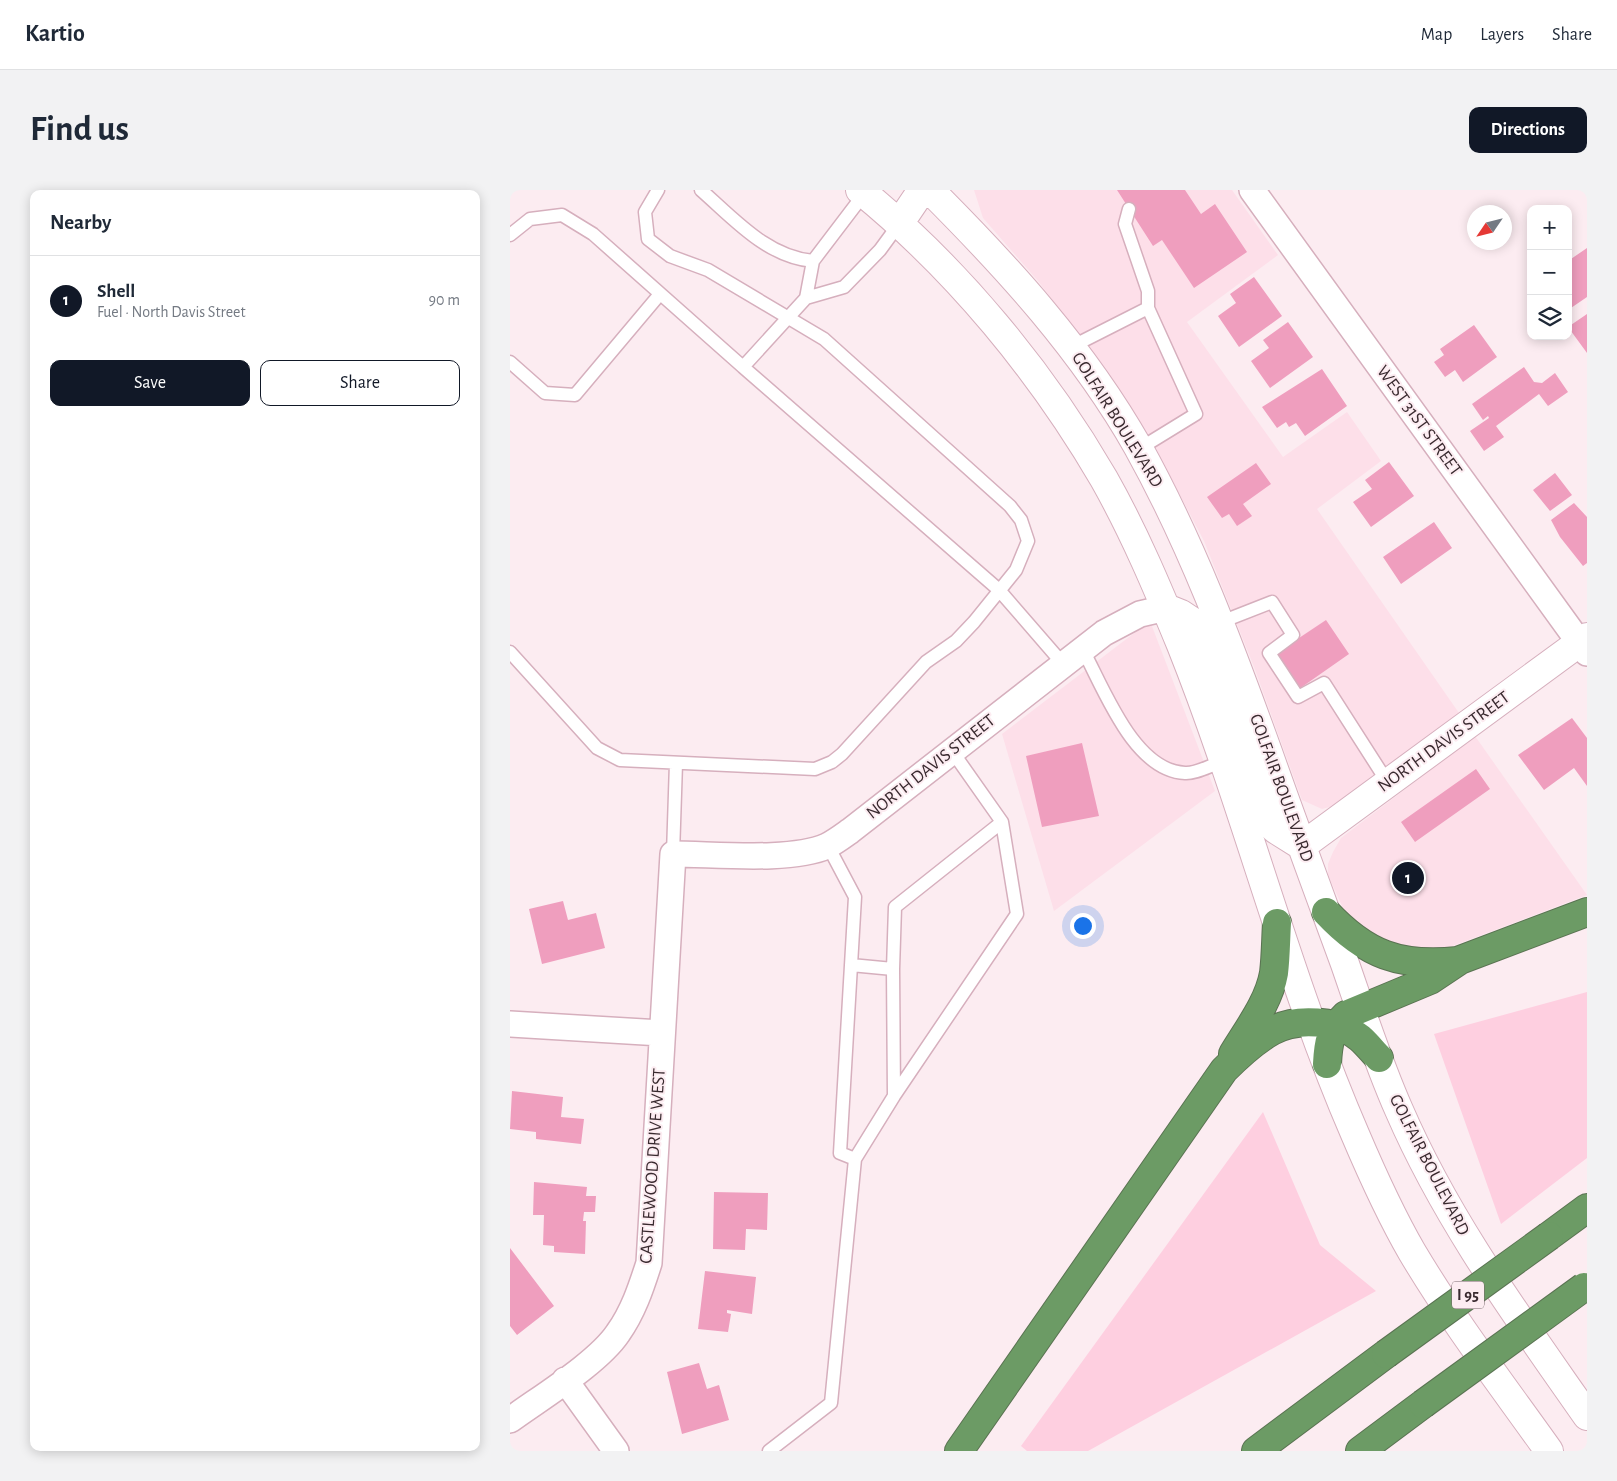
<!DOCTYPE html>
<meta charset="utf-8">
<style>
:root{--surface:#fff;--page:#f2f2f3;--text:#1f2937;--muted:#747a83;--line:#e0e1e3;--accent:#111827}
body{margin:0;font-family:"Alegreya Sans",sans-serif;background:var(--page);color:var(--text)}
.controls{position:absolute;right:15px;top:15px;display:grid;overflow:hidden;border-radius:10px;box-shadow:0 2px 12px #0003}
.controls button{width:45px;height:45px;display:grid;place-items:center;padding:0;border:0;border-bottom:1px solid var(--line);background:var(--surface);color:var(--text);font:25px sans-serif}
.compass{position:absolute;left:957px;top:15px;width:45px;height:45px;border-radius:50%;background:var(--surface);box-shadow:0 2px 12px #0003;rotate:235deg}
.you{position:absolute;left:572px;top:735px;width:18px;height:18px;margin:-12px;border:4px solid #fff;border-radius:50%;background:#1a73e8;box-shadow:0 0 0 8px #1a73e833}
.badge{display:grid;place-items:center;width:32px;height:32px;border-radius:50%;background:var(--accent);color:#fff;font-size:16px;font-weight:700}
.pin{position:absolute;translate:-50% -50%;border:2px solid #fff;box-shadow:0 1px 5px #0006}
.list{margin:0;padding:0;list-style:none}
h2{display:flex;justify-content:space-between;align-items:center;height:65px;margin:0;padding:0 20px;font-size:21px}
h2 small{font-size:16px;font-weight:400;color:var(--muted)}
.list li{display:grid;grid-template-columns:32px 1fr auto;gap:15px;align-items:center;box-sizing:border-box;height:90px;padding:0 20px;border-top:1px solid var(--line)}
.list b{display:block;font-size:19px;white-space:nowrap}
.list p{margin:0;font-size:16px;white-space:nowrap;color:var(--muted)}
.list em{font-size:16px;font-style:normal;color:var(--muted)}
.actions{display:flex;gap:10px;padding:15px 20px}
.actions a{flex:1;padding:11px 0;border:1px solid var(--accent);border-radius:10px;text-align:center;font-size:18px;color:var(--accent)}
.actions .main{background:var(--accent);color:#fff}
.icon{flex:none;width:28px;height:28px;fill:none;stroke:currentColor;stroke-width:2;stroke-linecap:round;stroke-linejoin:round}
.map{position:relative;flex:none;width:1077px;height:1261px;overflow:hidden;border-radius:10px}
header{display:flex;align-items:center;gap:30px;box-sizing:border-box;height:70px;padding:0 25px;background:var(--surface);border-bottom:1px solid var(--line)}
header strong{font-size:24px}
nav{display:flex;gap:28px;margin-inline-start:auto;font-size:18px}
.intro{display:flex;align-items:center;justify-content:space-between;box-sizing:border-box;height:120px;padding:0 30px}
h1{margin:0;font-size:35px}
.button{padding:12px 22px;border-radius:10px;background:var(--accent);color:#fff;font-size:18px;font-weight:700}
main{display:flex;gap:30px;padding:0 30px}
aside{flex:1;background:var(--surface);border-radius:10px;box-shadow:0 2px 12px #0003}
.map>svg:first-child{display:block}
.built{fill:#fddfe9}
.green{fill:#fecfe0}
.building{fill:#ef9ebe}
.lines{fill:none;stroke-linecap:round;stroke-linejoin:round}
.lane-casing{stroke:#d6afbd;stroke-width:15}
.street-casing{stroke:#d6afbd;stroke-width:28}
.secondary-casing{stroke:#d6afbd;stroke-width:30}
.highway-casing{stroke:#5a7352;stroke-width:30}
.lane{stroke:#fff;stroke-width:12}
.street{stroke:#fff;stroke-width:25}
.secondary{stroke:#fff;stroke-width:28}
.highway{stroke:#6c9b65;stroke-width:28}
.highway-bridge-casing{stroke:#5a7352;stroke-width:30;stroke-linecap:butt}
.highway-bridge{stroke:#6c9b65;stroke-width:28}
.labels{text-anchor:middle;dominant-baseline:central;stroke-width:4;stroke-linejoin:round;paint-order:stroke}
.shield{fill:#fcecf1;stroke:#746469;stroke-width:1}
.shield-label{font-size:16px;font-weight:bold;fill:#392a2f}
.street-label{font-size:18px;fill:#392a2f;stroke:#fcecf1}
</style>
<header>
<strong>Kartio</strong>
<nav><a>Map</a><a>Layers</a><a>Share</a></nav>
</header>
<div class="intro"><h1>Find us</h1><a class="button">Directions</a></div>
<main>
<aside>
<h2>Nearby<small></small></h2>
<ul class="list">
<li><span class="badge">1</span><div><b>Shell</b><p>Fuel · North Davis Street</p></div><em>90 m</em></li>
</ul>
<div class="actions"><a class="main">Save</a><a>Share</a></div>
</aside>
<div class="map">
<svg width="1077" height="1261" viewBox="0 0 1077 1261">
<rect width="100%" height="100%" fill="#fcecf1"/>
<path class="built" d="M464 0H722L768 65 677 132 773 267 837 222 871 271 807 319 949 523 823 616 812 619 792 610 744 477 694 351 650 267 598 183 528 91 473 28Z
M640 431 705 601 544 721 492 544Z
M965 546 1077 705 932 760 893 762 864 751 836 725 818 685V674L823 662 831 648Z"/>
<path class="green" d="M1077 802V968L991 1034 924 844Z
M753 922 810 1055 866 1101 578 1261H517L511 1256Z"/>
<path class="building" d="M607 0H675L691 24 705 14 737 62 684 98 652 50 643 56Z
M1077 58V107L1058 120V71Z
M744 87 772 126 729 157 708 126 726 113 720 104Z
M1077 124V163L1058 137Z
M778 132 803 167 760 198 741 171 759 158 753 150Z
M964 135 987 167 953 192 945 180 935 187 924 172 934 165 930 159Z
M1014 177 1024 192 1032 193 1045 183 1058 202 1038 216 1029 204 986 236 994 247 974 261 960 241 979 228 978 226 973 230 962 214Z
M812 179 837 216 795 246 786 233 779 237 776 232 767 238 752 217Z
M879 272 904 306 861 337 843 312 862 299 855 290Z
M746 273 761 294 733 314 742 326 727 336 719 324 712 328 697 307Z
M1045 283 1062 305 1040 321 1023 300Z
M1064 313 1077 327V373L1073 376 1050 347 1041 330Z
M924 332 942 358 891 394 873 367Z
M816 430 839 464 789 499 765 464Z
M1062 528 1077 548V596L1064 578 1034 600 1008 565Z
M572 553 589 626 532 637 516 566Z
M966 579 980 599 905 652 891 632Z
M53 711 58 730 86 723 95 758 32 774 19 719Z
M2 901 53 907 51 927 74 929 71 954 26 949V942L0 939Z
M24 992 77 997 76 1006H86L85 1022H74L73 1031H76L75 1064 44 1062V1056L33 1055 34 1025H23Z
M204 1002 258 1003 257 1040 236 1039 235 1060 203 1059Z
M0 1058 44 1116 7 1145 0 1136Z
M195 1081 246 1087 242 1124 217 1120V1123L221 1124 218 1142 188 1139Z
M189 1173 197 1199 209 1195 219 1230 172 1244 157 1182Z"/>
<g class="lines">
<defs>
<path id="lane" d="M191 0C224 29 257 67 303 71
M0 45 20 29 52 25 83 44 233 177 296 108 334 97 370 60 389 34
M296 108 303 71 354 4
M561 157 638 118V101L615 34 619 19
M0 172 35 203 65 205 150 104
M233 177 489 400 554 475
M629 259 686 224 638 118
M711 432 762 412 783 445 759 463 788 507 814 493 878 593
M573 460C594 499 624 581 675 583 686 584 701 575 712 572
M0 462 87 558 110 570 305 579 322 572 332 564 416 472 446 451 464 432 506 380 518 351 511 330 500 316 314 149 198 80 160 66 138 49 135 22 148 0
M318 656 345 707 330 963 345 969
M163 664 166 573
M341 775 383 779
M384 906 383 779 385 717 492 632
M259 1261 321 1213 345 969 384 906 507 724 492 632 442 561"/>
<path id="street" d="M742 0 1077 463
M0 834 151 843
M55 1190 106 1261
M0 1230C30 1208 88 1173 108 1143 123 1122 131 1098 139 1073L163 664C204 664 281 672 317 656 325 652 333 646 340 641L594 443 630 424 656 418"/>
<path id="secondary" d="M350 0C447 79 531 181 594 289 624 342 648 399 671 455 735 615 776 785 845 944 862 984 880 1024 902 1062 943 1131 992 1195 1039 1261
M420 0C498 78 573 160 628 257 682 354 720 457 758 562 783 633 809 703 835 774 852 823 868 873 889 920 937 1031 1008 1127 1077 1226
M389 34 412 0
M656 418 671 424 683 432 696 456 750 607 765 639 792 656 1077 447"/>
<path id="highway" d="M816 722C856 765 890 777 948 771
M723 864C738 839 759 812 764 783 766 767 766 749 767 733
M817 874C818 853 820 840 836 825L920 790 950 770 1077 722
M1039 1046 1077 1018
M449 1261 714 880C729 865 744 851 762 841 786 827 829 830 850 848 857 854 863 862 869 868
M746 1261 876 1164
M850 1261 913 1214"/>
</defs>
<use href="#lane" class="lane-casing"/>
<use href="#street" class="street-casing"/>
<use href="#secondary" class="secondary-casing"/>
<use href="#highway" class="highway-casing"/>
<use href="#lane" class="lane"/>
<use href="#street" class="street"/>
<use href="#secondary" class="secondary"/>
<use href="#highway" class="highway"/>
<defs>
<path id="highway-bridge" d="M876 1164 1039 1046
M913 1214 1074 1097"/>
</defs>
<use href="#highway-bridge" class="highway-bridge-casing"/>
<use href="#highway-bridge" class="highway-bridge"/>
</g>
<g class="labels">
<rect class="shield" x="942" y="1091.5" width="32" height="27" rx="4"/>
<g class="shield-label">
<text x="958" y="1105">I 95</text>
</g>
<g class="street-label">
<text transform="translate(607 230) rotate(58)">GOLFAIR BOULEVARD</text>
<text transform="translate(909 231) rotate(54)">WEST 31ST STREET</text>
<text transform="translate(934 552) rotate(-36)">NORTH DAVIS STREET</text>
<text transform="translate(421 577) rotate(-38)">NORTH DAVIS STREET</text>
<text transform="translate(771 598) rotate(70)">GOLFAIR BOULEVARD</text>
<text transform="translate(919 975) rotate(63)">GOLFAIR BOULEVARD</text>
<text transform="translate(143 976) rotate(-86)">CASTLEWOOD DRIVE WEST</text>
</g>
</g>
</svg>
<div class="controls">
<button>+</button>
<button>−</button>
<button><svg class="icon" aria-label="layers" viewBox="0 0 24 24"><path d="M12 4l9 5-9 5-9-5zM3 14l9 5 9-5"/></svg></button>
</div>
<svg class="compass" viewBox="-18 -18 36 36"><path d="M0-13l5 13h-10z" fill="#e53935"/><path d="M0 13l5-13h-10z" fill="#747a83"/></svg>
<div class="you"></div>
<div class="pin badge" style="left:898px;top:688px">1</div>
</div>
</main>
